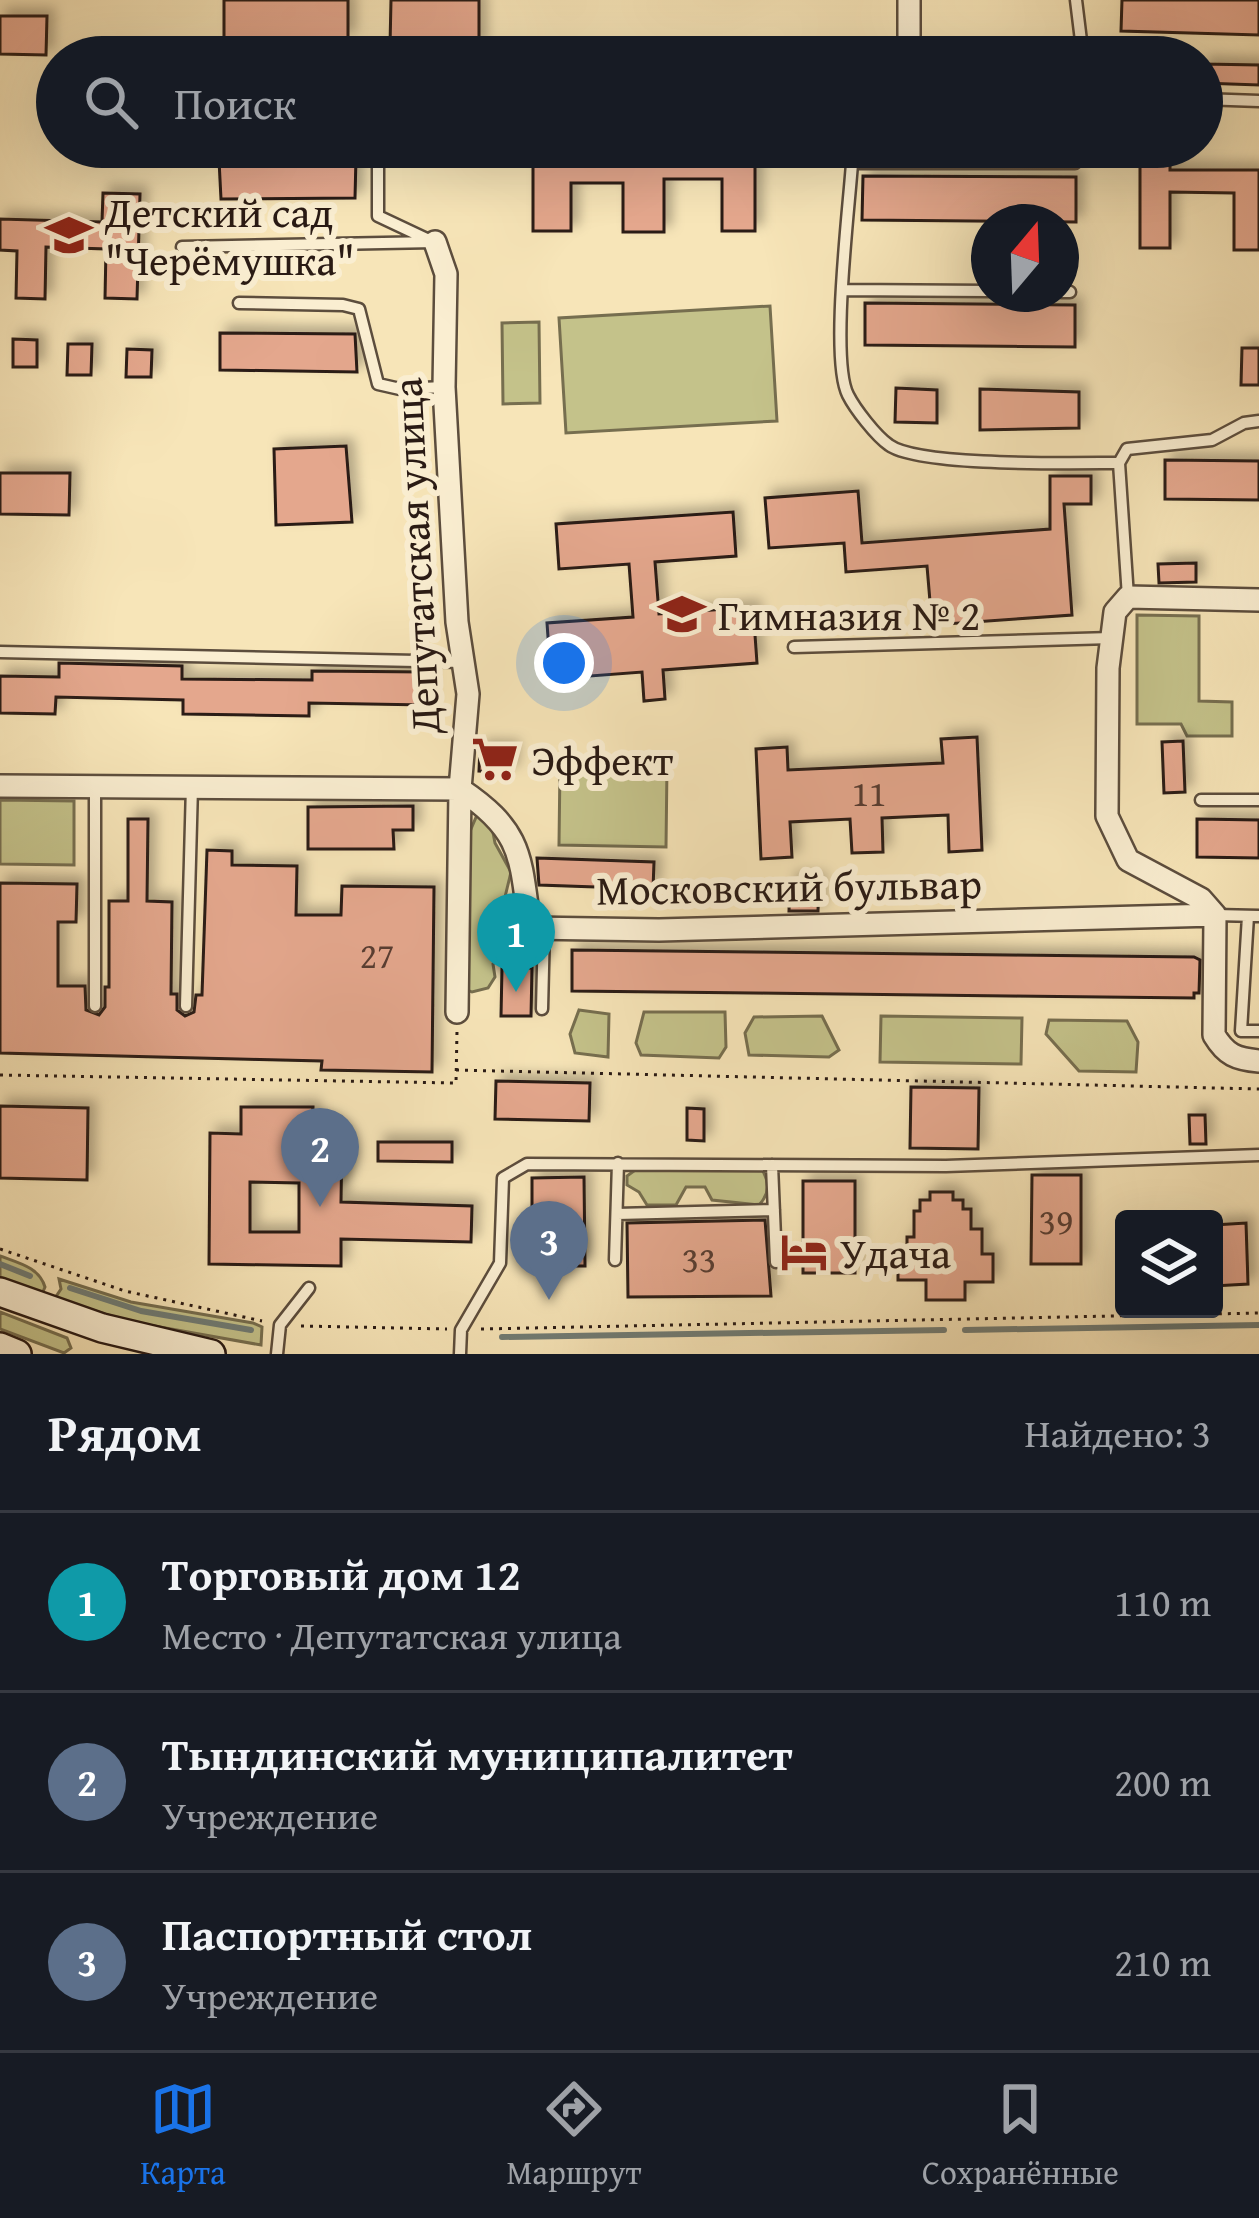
<!DOCTYPE html>
<html lang="ru">
<meta charset="utf-8">
<style>
:root{--surface:#171b24;--page:#242831;--text:#f1f3f6;--muted:#9ea1a6;--line:#363941;--accent:#1a73e8}
body{margin:0;font-family:"Gentium Book Plus",serif;background:var(--page);color:var(--text)}
.controls{position:absolute;right:36px;bottom:36px;display:grid;overflow:hidden;border-radius:12px;box-shadow:0 12px 48px #0002}
.controls button{width:108px;height:108px;display:grid;place-items:center;padding:0;border:0;border-bottom:3px solid var(--line);background:var(--surface);color:var(--text);font:60px sans-serif}
.compass{position:absolute;left:971px;top:204px;width:108px;height:108px;border-radius:50%;background:var(--surface);box-shadow:0 12px 48px #0002;rotate:19deg}
.you{position:absolute;left:564px;top:663px;width:42px;height:42px;margin:-30px;border:9px solid #fff;border-radius:50%;background:#1a73e8;box-shadow:0 0 0 18px #1a73e833}
.badge{display:grid;place-items:center;width:78px;height:78px;border-radius:50%;background:var(--accent);color:#fff;font-size:39px;font-weight:700}
.pin{position:absolute;translate:-50% -99px;filter:drop-shadow(0 3px 6px #0008)}
.pin::after{content:'';position:absolute;top:63px;width:42px;height:36px;background:inherit;clip-path:polygon(0 0,100% 0,50% 100%)}
.list{margin:0;padding:0;list-style:none}
h2{display:flex;justify-content:space-between;align-items:center;height:156px;margin:0;padding:0 48px;font-size:51px}
h2 small{font-size:39px;font-weight:400;color:var(--muted)}
.list li{display:grid;grid-template-columns:78px 1fr auto;gap:36px;align-items:center;box-sizing:border-box;height:180px;padding:0 48px;border-top:3px solid var(--line)}
.list b{display:block;font-size:45px;white-space:nowrap}
.list p{margin:0;font-size:39px;white-space:nowrap;color:var(--muted)}
.list em{font-size:39px;font-style:normal;color:var(--muted)}
.icon{flex:none;width:66px;height:66px;fill:none;stroke:currentColor;stroke-width:2;stroke-linecap:round;stroke-linejoin:round}
.map{position:relative;flex:none;width:1259px;height:1354px;overflow:hidden}
.search{position:absolute;background:var(--surface);box-shadow:0 12px 48px #0002;left:36px;right:36px;top:36px;height:132px;display:flex;align-items:center;gap:30px;box-sizing:border-box;padding:0 42px;border-radius:66px;color:var(--muted);font-size:45px}
.sheet{height:696px;background:var(--surface)}
nav{display:flex;justify-content:space-around;align-items:center;box-sizing:border-box;height:168px;border-top:3px solid var(--line);background:var(--surface);font-size:33px;color:var(--muted)}
nav a{display:grid;justify-items:center;gap:6px}
nav .on{color:var(--accent)}
.map>svg:first-child{display:block}
.green{fill:#c4c28a;stroke:#766e4f;stroke-width:3}
.lines{fill:none;stroke-linecap:round;stroke-linejoin:round}
.stream{stroke:#707c75;stroke-width:6}
.building{fill:#e4a78d;stroke:#291a14;stroke-width:3;fill-rule:evenodd;filter:url(#shadow)}
.lane-casing{stroke:#5c4d3d;stroke-width:15}
.street-casing{stroke:#5c4d3d;stroke-width:26}
.secondary-casing{stroke:#291a14;stroke-width:32}
.path{stroke:#291a14;stroke-width:3;stroke-dasharray:3 6;stroke-linecap:butt}
.lane{stroke:#faeed1;stroke-width:10}
.street{stroke:#faeed1;stroke-width:21}
.secondary{stroke:#faeed1;stroke-width:27}
.labels{text-anchor:middle;dominant-baseline:central;stroke-width:12;stroke-linejoin:round;paint-order:stroke}
.number-label{font-size:36px;fill:#583d32}
.poi-label{font-size:42px;fill:#291a14;stroke:#faeed1;text-anchor:start}
.street-label{font-size:42px;fill:#291a14;stroke:#faeed1}
</style>
<div class="map">
<svg width="1259" height="1354" viewBox="0 0 1259 1354">
<defs>
<filter id="shadow"><feDropShadow dx="7" dy="-7" stdDeviation="6" flood-color="#0004"/></filter>
</defs>
<rect width="100%" height="100%" fill="#f7e5b8"/>
<filter id="stains"><feTurbulence type="fractalNoise" baseFrequency=".00167" numOctaves="4"/><feColorMatrix values="0 0 0 0 .2 0 0 0 0 .09 0 0 0 0 .02 0 0 0 .5 -.17"/></filter>
<radialGradient id="worn" r=".72"><stop offset=".6" stop-color="#630" stop-opacity="0"/><stop offset="1" stop-color="#630" stop-opacity=".3"/></radialGradient>
<path class="green" d="M770 306 777 421 566 433 559 318Z
M539 322 540 403 503 404 502 323Z
M1137 615 1199 616V701L1232 702V736H1187L1181 724H1137Z
M560 765 667 766 666 847 559 845Z
M0 800 74 801V865L0 864Z
M477 815 490 817 495 843 511 872 505 897C523 931 517 937 493 964L495 977 488 988 472 992 463 988 465 843Z
M579 1010 609 1014 608 1057 575 1053 570 1034Z
M644 1012H725L726 1047 719 1058 641 1055 636 1043Z
M822 1016 839 1050 829 1057 749 1055 745 1033 754 1017Z
M881 1016 1022 1018 1021 1064 880 1062Z
M1049 1020 1127 1021 1138 1042 1136 1072 1079 1071 1046 1034Z
M638 1168H761C770 1182 770 1193 759 1205L712 1200 705 1187H686L676 1205H647L639 1192 627 1185V1176Z
M0 1256C18 1263 39 1267 45 1287L42 1294 0 1279Z
M59 1279 131 1302 253 1323 262 1327 261 1345 126 1321 55 1298 61 1289Z
M0 1312 67 1338 71 1348 64 1353 0 1329Z"/>
<g class="lines">
<path class="stream" d="M0 1264 30 1276
M70 1288 141 1311 251 1330
M965 1330 1259 1325
M502 1337 944 1330"/>
</g>
<path class="building" d="M224 0H348V38H224Z
M391 0H479V47L390 46Z
M1122 0H1259V35L1121 31Z
M0 16H47L46 55 0 54Z
M1202 64 1259 65V85L1202 83Z
M533 147H561V153H726V147H755V231H722V179H664V232H623V183H571V231H533Z
M1140 147H1170V170H1259V250H1234V193L1170 192V248H1140Z
M356 157 355 198 221 199 219 160Z
M863 176 1076 177V222L862 220Z
M103 193 140 194 137 299 105 298 106 249 46 247 45 299 16 298 17 251 0 250V219L102 222Z
M865 303 1075 305V347L865 345Z
M220 333 355 334 357 372 220 370Z
M13 339 37 340V367H13Z
M68 344H92L91 375H67Z
M1242 348H1259V385H1241Z
M127 349 152 350 151 377H126Z
M896 388 937 390V423L895 422Z
M980 389 1079 392V428L980 430Z
M346 446 352 522 276 525 274 449Z
M1165 460 1259 461V500L1165 499Z
M0 473H70L69 515 0 514Z
M1050 476H1091V504H1064L1072 615 932 625 927 566 846 572 844 543 769 548 765 498 858 491 862 543 1050 529Z
M733 512 736 556 655 562 659 614 753 607 757 663 663 670 665 699 644 701 642 672 551 679 547 623 633 617 629 564 559 569 556 524Z
M1196 563V582L1159 583 1158 564Z
M59 663 182 666V679L312 680V671L426 672V705L309 703V716L183 714V700L56 697 55 714 0 713V676L59 677Z
M977 737 982 850 949 852 948 815 882 818 883 852 852 853 850 819 790 822 792 857 761 859 756 749 787 747 788 770 943 763 941 739Z
M1183 741 1185 792 1164 793 1162 742Z
M480 747 512 748 511 772 479 771Z
M413 806V830H393L394 849H308V807Z
M128 819H148L147 901 172 902 171 994H177V1010L185 1016 194 1012 196 995H202L207 850 232 851V865L297 866 296 915H341L342 886 434 887 432 1072 321 1070 322 1061 0 1053V883L77 884 76 922H58V986H85L86 1010 99 1015 105 1007V987H109V901H128Z
M1197 819 1259 820V858L1197 857Z
M537 858 654 862 653 889 539 885Z
M790 879 819 880 818 911H789Z
M572 950 1194 957 1200 960 1199 993H1194V998L572 991Z
M502 968H532L531 1016H501Z
M496 1081 590 1083 589 1121 495 1119Z
M911 1087 979 1088 978 1149 910 1148Z
M0 1106 88 1108 87 1180 0 1178Z
M241 1107H313L312 1136H342L341 1202 472 1206 471 1242 341 1239V1266L209 1264 210 1133 241 1134ZM250 1182 299 1183V1232H250Z
M687 1108 704 1109V1141L687 1140Z
M1189 1115H1205L1206 1144H1190Z
M378 1142H452V1162L378 1161Z
M1032 1175H1081V1264H1031Z
M584 1177 585 1266H532V1178Z
M803 1181H855V1273H803Z
M930 1192H953V1200H963V1209H971V1229H982V1254H993V1282H965V1300H926V1280H898V1256H907V1237H914V1211H920V1200H930Z
M765 1220 771 1296 628 1297 627 1223Z
M1246 1223 1248 1284 1214 1286V1225Z"/>
<g class="lines">
<defs>
<path id="lane" d="M1076 0 1083 57
M1202 99 1259 101
M378 147V216L431 241
M1075 163H852C849 209 830 360 848 395 855 409 876 436 889 445 919 467 1076 463 1119 463
M182 247 435 242
M844 290 989 291
M1061 292H1070
M239 303 343 305 359 309 378 384 400 389 444 387
M1128 597 1119 463 1127 449 1212 440 1244 423 1259 421
M794 647 1111 638
M0 652 463 662
M1201 800H1259
M1215 915 1259 916
M1248 916 1241 1031H1259
M95 1006V786
M186 1006 192 786
M542 1009 544 928
M772 1165 776 1262
M617 1214 774 1210
M615 1260 618 1163
M277 1354 280 1325 309 1288
M460 1354 461 1330 500 1263 503 1178 527 1164 946 1166 1259 1155"/>
<path id="street" d="M909 0V41
M435 242 446 274 444 387 457 622 468 694 460 789 457 1012
M1259 600 1128 597 1115 612 1108 668 1107 816 1128 860 1201 899 1215 915 1214 1035C1226 1055 1236 1059 1259 1061
M0 786 460 789C524 832 520 857 530 928L659 930 1215 915"/>
<path id="secondary" d="M0 1292 102 1328 211 1354
M0 1347 17 1354"/>
</defs>
<use href="#lane" class="lane-casing"/>
<use href="#street" class="street-casing"/>
<use href="#secondary" class="secondary-casing"/>
<path class="path" d="M456 1070 1259 1089
M0 1075 456 1083 457 1031
M0 1249 125 1291 262 1321
M301 1326 447 1329
M481 1329 1259 1313"/>
<use href="#lane" class="lane"/>
<use href="#street" class="street"/>
<use href="#secondary" class="secondary"/>
</g>
<defs>
<symbol id="school-bare" viewBox="-9 -9 18 18"><path d="M0-5L7-2L0 1L-7-2ZM-4 1L0 2.5L4 1V4Q0 6-4 4Z" fill="#8f2418" stroke="#faeed1" stroke-width="2.5" paint-order="stroke"/></symbol>
<symbol id="supermarket-bare" viewBox="-9 -9 18 18"><path d="M-6-5.5h2.5l.6 2H6L4.5 2H-2.5L-4.4-4H-6ZM-1.5 3.2a1.3 1.3 0 1 0 .1 0ZM3 3.2a1.3 1.3 0 1 0 .1 0Z" fill="#8f2418" stroke="#faeed1" stroke-width="2.5" paint-order="stroke"/></symbol>
<symbol id="hotel-bare" viewBox="-9 -9 18 18"><path d="M-6-4.5h1.5V1H6V5H4.5V3h-9V5H-6ZM-4 0a1.8 1.8 0 1 1 3.6 0ZM.5 0V-2.5h3Q6-2.5 6 0Z" fill="#8f2418" stroke="#faeed1" stroke-width="2.5" paint-order="stroke"/></symbol>
</defs>
<g fill-rule="evenodd">
<use href="#school-bare" x="36" y="202" width="66" height="66"/>
<use href="#school-bare" x="649" y="581" width="66" height="66"/>
<use href="#supermarket-bare" x="462" y="726" width="66" height="66"/>
<use href="#hotel-bare" x="771" y="1219" width="66" height="66"/>
</g>
<g class="labels">
<g class="number-label">
<text x="869" y="792">11</text>
<text x="377" y="954">27</text>
<text x="1056" y="1220">39</text>
<text x="699" y="1258">33</text>
</g>
<g class="poi-label">
<text x="105" y="211">Детский сад<tspan x="105" dy="48">"Черёмушка"</tspan></text>
<text x="718" y="614">Гимназия № 2</text>
<text x="531" y="759">Эффект</text>
<text x="840" y="1252">Удача</text>
</g>
<g class="street-label">
<text transform="translate(415 556) rotate(-93)">Депутатская улица</text>
<text transform="translate(789 886) rotate(-1)">Московский бульвар</text>
</g>
</g>
<rect width="100%" height="100%" filter="url(#stains)"/>
<rect width="100%" height="100%" fill="url(#worn)"/>
</svg>
<div class="controls">
<button><svg class="icon" aria-label="layers" viewBox="0 0 24 24"><path d="M12 4l9 5-9 5-9-5zM3 14l9 5 9-5"/></svg></button>
</div>
<svg class="compass" viewBox="-18 -18 36 36"><path d="M0-13l5 13h-10z" fill="#e53935"/><path d="M0 13l5-13h-10z" fill="#9ea1a6"/></svg>
<div class="you"></div>
<div class="pin badge" style="left:516px;top:992px;background:#0f9aa8">1</div>
<div class="pin badge" style="left:320px;top:1207px;background:#5c6f8a">2</div>
<div class="pin badge" style="left:549px;top:1300px;background:#5c6f8a">3</div>
<div class="search"><svg class="icon" aria-label="search" viewBox="0 0 24 24"><circle cx="10" cy="10" r="6"/><path d="M15 15l6 6"/></svg>Поиск</div>
</div>
<section class="sheet">
<h2>Рядом<small>Найдено: 3</small></h2>
<ul class="list">
<li><span class="badge" style="background:#0f9aa8">1</span><div><b>Торговый дом 12</b><p>Место · Депутатская улица</p></div><em>110 m</em></li>
<li><span class="badge" style="background:#5c6f8a">2</span><div><b>Тындинский муниципалитет</b><p>Учреждение</p></div><em>200 m</em></li>
<li><span class="badge" style="background:#5c6f8a">3</span><div><b>Паспортный стол</b><p>Учреждение</p></div><em>210 m</em></li>
</ul>
</section>
<nav>
<a class="on"><svg class="icon" aria-label="map" viewBox="0 0 24 24"><path d="M3 6l6-2 6 2 6-2v14l-6 2-6-2-6 2zM9 4v14M15 6v14"/></svg>Карта</a>
<a><svg class="icon" aria-label="directions" viewBox="0 0 24 24"><path d="M12 3l9 9-9 9-9-9zM9 14v-3h6M13 9l2 2-2 2"/></svg>Маршрут</a>
<a><svg class="icon" aria-label="saved" viewBox="0 0 24 24"><path d="M7 4h10v16l-5-4-5 4z"/></svg>Сохранённые</a>
</nav>
